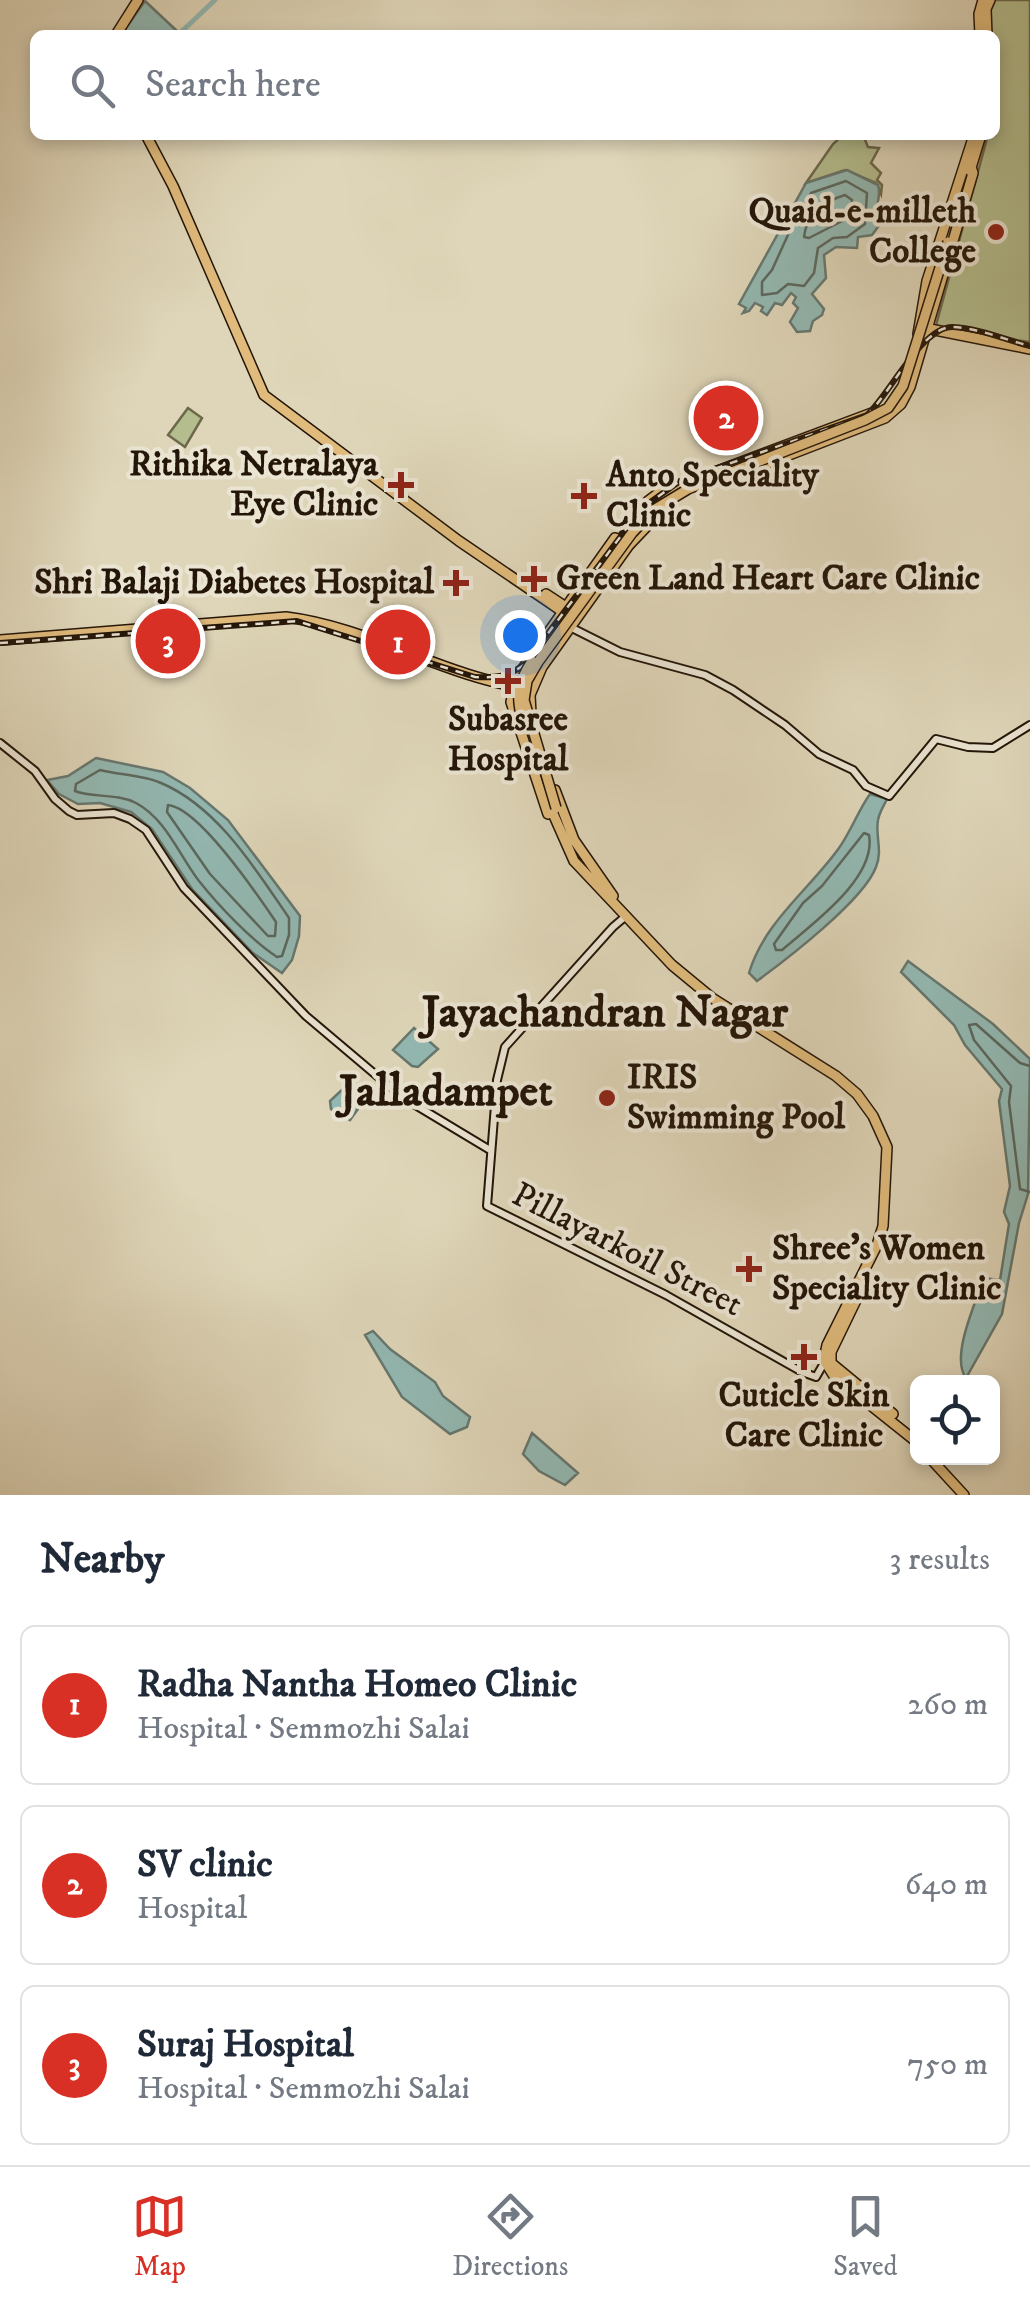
<!DOCTYPE html>
<meta charset="utf-8">
<style>
:root{--surface:#fff;--page:#f2f2f3;--text:#1f2937;--muted:#747a83;--line:#e0e1e3;--accent:#d93025}
body{margin:0;font-family:"IM FELL DW Pica",serif;background:var(--page);color:var(--text)}
.controls{position:absolute;right:30px;bottom:30px;display:grid;overflow:hidden;border-radius:15px;box-shadow:0 5px 15px #0003}
.controls button{width:90px;height:90px;display:grid;place-items:center;padding:0;border:0;border-bottom:2px solid var(--line);background:var(--surface);color:var(--text);font:50px sans-serif}
.you{position:absolute;left:520px;top:635px;width:35px;height:35px;margin:-25px;border:8px solid #fff;border-radius:50%;background:#1a73e8;box-shadow:0 0 0 15px #1a73e833}
.badge{display:grid;place-items:center;width:65px;height:65px;border-radius:50%;background:var(--accent);color:#fff;font-size:32px;font-weight:700}
.pin{position:absolute;translate:-50% -50%;border:5px solid #fff;box-shadow:0 2px 10px #0006}
.list{margin:0;padding:0;list-style:none}
h2{display:flex;justify-content:space-between;align-items:center;height:130px;margin:0;padding:0 40px;font-size:42px}
h2 small{font-size:32px;font-weight:400;color:var(--muted)}
.list li{display:grid;grid-template-columns:65px 1fr auto;gap:30px;align-items:center;box-sizing:border-box;height:160px;margin:0 20px 20px;padding:0 20px;border:2px solid var(--line);border-radius:15px}
.list b{display:block;font-size:38px;white-space:nowrap}
.list p{margin:0;font-size:32px;white-space:nowrap;color:var(--muted)}
.list em{font-size:32px;font-style:normal;color:var(--muted)}
.icon{flex:none;width:55px;height:55px;fill:none;stroke:currentColor;stroke-width:2;stroke-linecap:round;stroke-linejoin:round}
.map{position:relative;flex:none;width:1030px;height:1495px;overflow:hidden}
.search{position:absolute;background:var(--surface);box-shadow:0 5px 15px #0003;left:30px;right:30px;top:30px;height:110px;display:flex;align-items:center;gap:25px;box-sizing:border-box;padding:0 35px;border-radius:15px;color:var(--muted);font-size:38px}
.sheet{height:670px;background:var(--surface)}
nav{display:flex;justify-content:space-around;align-items:center;box-sizing:border-box;height:140px;border-top:2px solid var(--line);background:var(--surface);font-size:28px;color:var(--muted)}
nav a{display:grid;justify-items:center;gap:5px}
nav .on{color:var(--accent)}
.map>svg:first-child{display:block}
.green{fill:#b4bd8e;stroke:#6c694b;stroke-width:2.5}
.water{fill:#93b9b3;stroke:#66776f;stroke-width:2.5}
.lines{fill:none;stroke-linecap:round;stroke-linejoin:round}
.shore{stroke:#5b675e;stroke-width:2.5}
.canal{stroke:#93b9b3;stroke-width:5}
.secondary-casing{stroke:#231508;stroke-width:10}
.primary-casing{stroke:#231508;stroke-width:12}
.secondary{stroke:#eae4d2;stroke-width:6}
.primary{stroke:#e0bb7c;stroke-width:9}
.rail-casing{stroke:#231508;stroke-width:6}
.rail{stroke:#eae4d2;stroke-width:2.5;stroke-dasharray:8;stroke-linecap:butt}
.primary-bridge-casing{stroke:#231508;stroke-width:12;stroke-linecap:butt}
.primary-bridge{stroke:#e0bb7c;stroke-width:9}
.poi-dot{fill:#8f2418;stroke:#eae4d2;stroke-width:4}
.labels{text-anchor:middle;dominant-baseline:central;stroke-width:8;stroke-linejoin:round;paint-order:stroke}
.poi-label{font-size:35px;font-weight:bold;fill:#231508;stroke:#eae4d2;text-anchor:start}
.street-label{font-size:35px;fill:#231508;stroke:#eae4d2}
.district-label{font-size:45px;font-weight:bold;fill:#231508;stroke:#eae4d2}
</style>
<div class="map">
<svg width="1030" height="1495" viewBox="0 0 1030 1495">
<rect width="100%" height="100%" fill="#dfd6b9"/>
<filter id="stains"><feTurbulence type="fractalNoise" baseFrequency=".002" numOctaves="4"/><feColorMatrix values="0 0 0 0 .2 0 0 0 0 .09 0 0 0 0 .02 0 0 0 .5 -.17"/></filter>
<radialGradient id="worn" r=".72"><stop offset=".6" stop-color="#630" stop-opacity="0"/><stop offset="1" stop-color="#630" stop-opacity=".3"/></radialGradient>
<path class="green" d="M992 0H1030V342L935 329 988 135H995V35H990L987 11Z
M843 135H863L868 147 879 148 871 163 881 173 877 180 882 185 881 194 876 183 845 170 806 183 833 144Z
M188 408 202 418 185 447 168 435Z"/>
<path class="water" d="M145 1 177 31 172 35H121Z
M847 170 878 185C883 200 870 211 880 224L872 235 858 237 857 248 836 247 824 255 826 278 812 294 824 309 822 315 813 321 810 331 797 332 790 322 798 308 793 303 796 297 791 293 782 305 775 303 767 315 761 311 763 307 755 303 749 311 743 313 746 308 739 304 806 183Z
M96 758 163 772 190 788 228 820 300 916 299 936 292 960 282 973 253 953 192 889 152 829 131 812 100 803 78 804 59 794 47 780 68 776Z
M870 794 887 799C884 805 879 813 878 820 875 836 883 850 876 867 864 900 787 959 757 981L749 973C764 922 809 890 839 848 851 831 858 811 870 794Z
M908 961 993 1024 1030 1059 1028 1194 1019 1223 1002 1314 966 1378C950 1357 976 1302 984 1278L1000 1280 1009 1224 1004 1212 1010 1186 999 1101 1002 1089 965 1045 954 1025 901 972Z
M414 1028 438 1049 418 1067 412 1066 393 1050Z
M346 1086 365 1099 350 1120 331 1109 330 1101Z
M373 1331 390 1349 435 1382 443 1396 470 1417 467 1427 450 1434 402 1397 365 1335Z
M532 1433 578 1473 565 1485 539 1471 523 1454Z"/>
<g class="lines">
<path class="shore" d="M846 181 867 193 865 224 847 237 833 238 818 248 814 273 804 286 788 284 777 293 762 295V282L772 270 792 226 811 193Z
M845 195 852 200V216L809 238 804 237C806 215 825 201 845 195Z
M100 770C119 775 143 775 161 783 218 807 256 870 289 918V935L282 956 277 957C251 940 218 905 199 881 179 855 166 819 136 803 116 793 92 798 75 791L76 784Z
M168 805C199 808 257 894 276 922L275 936H268L210 874 167 812Z
M864 833 869 835C877 878 812 924 782 950H776L774 944 803 903 822 886Z
M1030 1066 1020 1063 976 1024 969 1025 974 1040 1011 1086 1009 1102 1020 1189 1030 1192"/>
<path class="canal" d="M178 35 215 0"/>
<defs>
<path id="secondary" d="M570 627 620 652 705 675 733 690 785 725 819 754 853 770 866 786 889 796 936 739 968 747 993 748 1030 725
M0 743 35 771 55 799 69 811 77 815 114 813 130 819 146 830 184 888 306 1016 402 1097 490 1150
M626 916 613 927 505 1047 497 1080 487 1206 666 1295 802 1372 816 1377 824 1363"/>
<path id="primary" d="M116 35 138 0
M980 35 979 14 983 0
M987 35 986 9 990 0
M146 135 173 186 264 395 459 541 575 620
M970 171 981 135
M925 328 1030 349
M918 334 927 281 974 135
M755 468 885 418 901 404 910 387 973 173 971 167
M648 501 672 483 679 487
M616 545 639 517 683 484 877 411
M546 594 578 615
M566 607 615 538
M0 640 286 617C368 627 443 676 525 688
M531 714 530 695 542 667 629 545 667 505
M555 790 574 840 613 896
M551 809 574 861 672 965 712 998 836 1076 857 1094 873 1116 887 1147 883 1226 877 1245 827 1345 824 1360 834 1376 918 1443
M548 814 511 702 517 677 562 613
M861 1290 831 1352V1363L893 1414
M930 1458 964 1495"/>
</defs>
<use href="#secondary" class="secondary-casing"/>
<use href="#primary" class="primary-casing"/>
<use href="#secondary" class="secondary"/>
<use href="#primary" class="primary"/>
<defs>
<path id="rail" d="M0 643 297 621 475 677C496 678 508 677 525 664L642 508 680 481 867 415C890 394 922 326 953 327 978 328 1006 340 1030 346"/>
</defs>
<use href="#rail" class="rail-casing"/>
<use href="#rail" class="rail"/>
<defs>
<path id="primary-bridge" d="M523 721C515 697 518 682 532 661
M556 808 524 700 527 681 538 662 632 533 655 509 688 489 865 420 888 408 903 386 948 242"/>
</defs>
<use href="#primary-bridge" class="primary-bridge-casing"/>
<use href="#primary-bridge" class="primary-bridge"/>
</g>
<g class="poi-dot">
<circle cx="996" cy="232" r="10"/>
<path d="M396 470h10v10h10v10h-10v10h-10v-10h-10v-10h10z"/>
<path d="M579 481h10v10h10v10h-10v10h-10v-10h-10v-10h10z"/>
<path d="M529 564h10v10h10v10h-10v10h-10v-10h-10v-10h10z"/>
<path d="M451 568h10v10h10v10h-10v10h-10v-10h-10v-10h10z"/>
<path d="M503 666h10v10h10v10h-10v10h-10v-10h-10v-10h10z"/>
<circle cx="607" cy="1098" r="10"/>
<path d="M744 1254h10v10h10v10h-10v10h-10v-10h-10v-10h10z"/>
<path d="M799 1342h10v10h10v10h-10v10h-10v-10h-10v-10h10z"/>
</g>
<g class="labels">
<g class="poi-label">
<text x="976" y="212" text-anchor="end">Quaid-e-milleth<tspan x="976" dy="40">College</tspan></text>
<text x="378" y="465" text-anchor="end">Rithika Netralaya<tspan x="378" dy="40">Eye Clinic</tspan></text>
<text x="606" y="476">Anto Speciality<tspan x="606" dy="40">Clinic</tspan></text>
<text x="556" y="579">Green Land Heart Care Clinic</text>
<text x="434" y="583" text-anchor="end">Shri Balaji Diabetes Hospital</text>
<text x="508" y="720" text-anchor="middle">Subasree<tspan x="508" dy="40">Hospital</tspan></text>
<text x="627" y="1078">IRIS<tspan x="627" dy="40">Swimming Pool</tspan></text>
<text x="772" y="1249">Shree's Women<tspan x="772" dy="40">Speciality Clinic</tspan></text>
<text x="804" y="1396" text-anchor="middle">Cuticle Skin<tspan x="804" dy="40">Care Clinic</tspan></text>
</g>
<g class="street-label">
<text transform="translate(627 1250) rotate(27)">Pillayarkoil Street</text>
</g>
<g class="district-label">
<text x="605" y="1013">Jayachandran Nagar</text>
<text x="446" y="1092">Jalladampet</text>
</g>
</g>
<rect width="100%" height="100%" filter="url(#stains)"/>
<rect width="100%" height="100%" fill="url(#worn)"/>
</svg>
<div class="controls">
<button><svg class="icon" aria-label="locate" viewBox="0 0 24 24"><circle cx="12" cy="12" r="6"/><path d="M12 2v4M12 18v4M2 12h4M18 12h4"/></svg></button>
</div>
<div class="you"></div>
<div class="pin badge" style="left:398px;top:642px">1</div>
<div class="pin badge" style="left:726px;top:418px">2</div>
<div class="pin badge" style="left:168px;top:641px">3</div>
<div class="search"><svg class="icon" aria-label="search" viewBox="0 0 24 24"><circle cx="10" cy="10" r="6"/><path d="M15 15l6 6"/></svg>Search here</div>
</div>
<section class="sheet">
<h2>Nearby<small>3 results</small></h2>
<ul class="list">
<li><span class="badge">1</span><div><b>Radha Nantha Homeo Clinic</b><p>Hospital · Semmozhi Salai</p></div><em>260 m</em></li>
<li><span class="badge">2</span><div><b>SV clinic</b><p>Hospital</p></div><em>640 m</em></li>
<li><span class="badge">3</span><div><b>Suraj Hospital</b><p>Hospital · Semmozhi Salai</p></div><em>750 m</em></li>
</ul>
</section>
<nav>
<a class="on"><svg class="icon" aria-label="map" viewBox="0 0 24 24"><path d="M3 6l6-2 6 2 6-2v14l-6 2-6-2-6 2zM9 4v14M15 6v14"/></svg>Map</a>
<a><svg class="icon" aria-label="directions" viewBox="0 0 24 24"><path d="M12 3l9 9-9 9-9-9zM9 14v-3h6M13 9l2 2-2 2"/></svg>Directions</a>
<a><svg class="icon" aria-label="saved" viewBox="0 0 24 24"><path d="M7 4h10v16l-5-4-5 4z"/></svg>Saved</a>
</nav>
